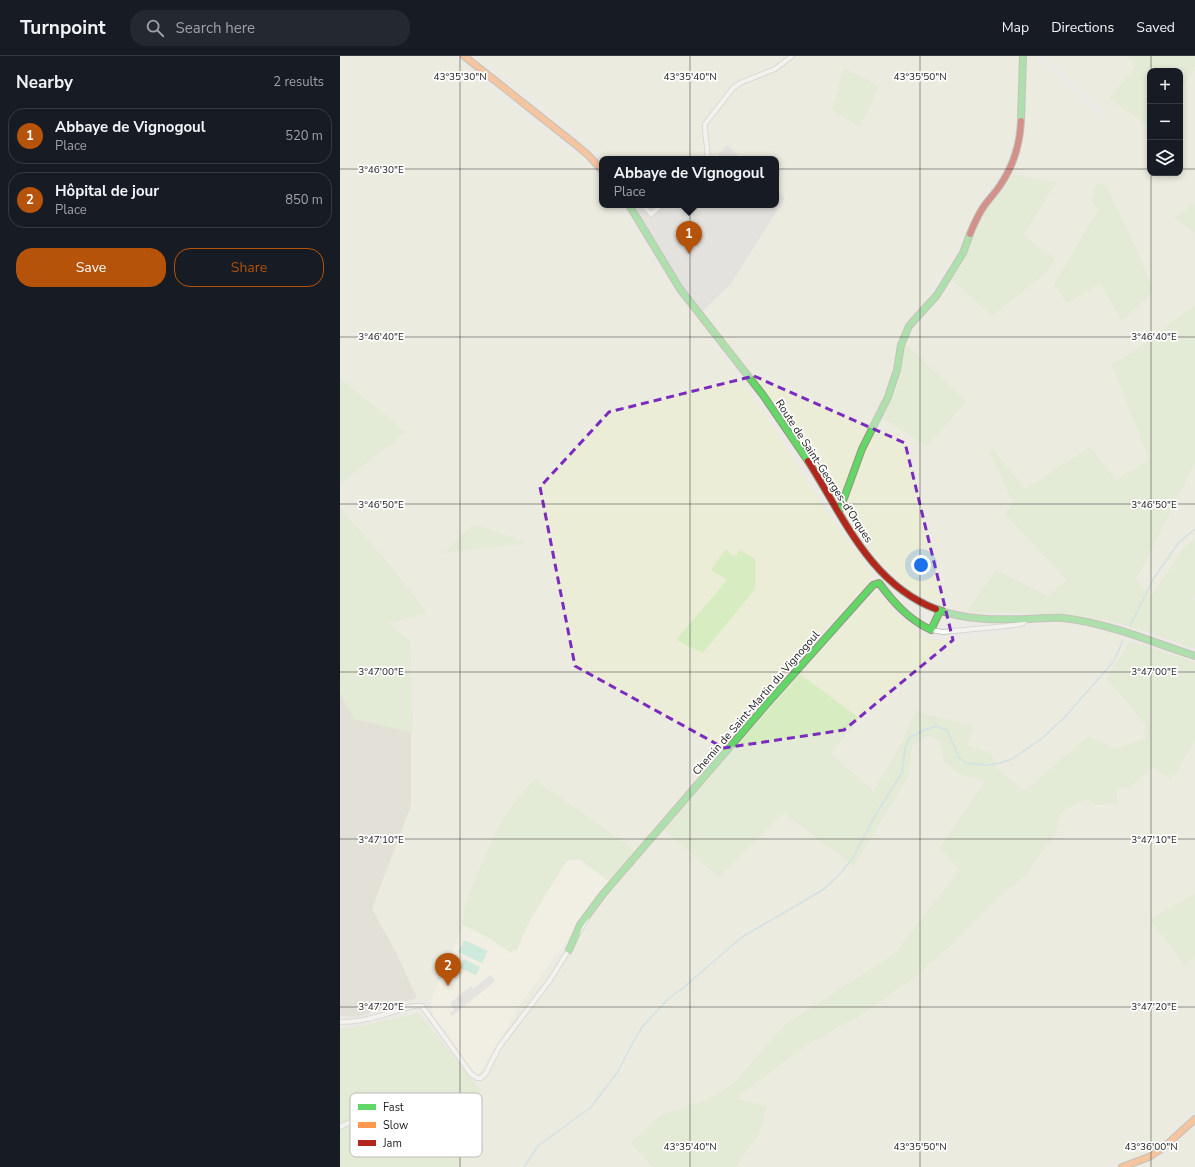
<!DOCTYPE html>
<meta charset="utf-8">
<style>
:root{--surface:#171b24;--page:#242831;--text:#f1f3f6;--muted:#9ea1a6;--line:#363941;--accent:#b45309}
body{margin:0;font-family:"Nunito Sans",sans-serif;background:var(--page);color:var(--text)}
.controls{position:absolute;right:12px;top:12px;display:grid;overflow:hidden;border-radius:8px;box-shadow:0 2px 6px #0003}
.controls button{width:36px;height:36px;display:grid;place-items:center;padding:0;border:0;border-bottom:1px solid var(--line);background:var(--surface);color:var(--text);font:20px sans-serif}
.you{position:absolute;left:581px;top:509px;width:14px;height:14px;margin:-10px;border:3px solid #fff;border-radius:50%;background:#1a73e8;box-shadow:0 0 0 6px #1a73e833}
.badge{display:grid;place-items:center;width:26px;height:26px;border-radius:50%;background:var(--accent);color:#fff;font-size:13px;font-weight:700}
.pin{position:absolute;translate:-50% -33px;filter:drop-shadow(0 1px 2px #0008)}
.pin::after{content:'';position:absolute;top:21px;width:14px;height:12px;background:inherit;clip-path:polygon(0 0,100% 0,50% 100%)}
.popup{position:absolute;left:259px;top:100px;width:180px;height:52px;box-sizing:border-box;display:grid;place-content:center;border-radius:8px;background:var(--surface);filter:drop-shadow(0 1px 3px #0005);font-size:13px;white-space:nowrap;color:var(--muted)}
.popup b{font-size:15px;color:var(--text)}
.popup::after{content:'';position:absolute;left:50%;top:100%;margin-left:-8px;border:8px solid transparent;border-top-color:var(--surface)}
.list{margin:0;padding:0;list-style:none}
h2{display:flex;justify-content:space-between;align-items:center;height:52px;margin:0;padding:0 16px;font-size:17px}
h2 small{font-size:13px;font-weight:400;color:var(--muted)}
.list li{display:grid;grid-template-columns:26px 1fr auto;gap:12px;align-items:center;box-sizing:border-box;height:56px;margin:0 8px 8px;padding:0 8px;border:1px solid var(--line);border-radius:16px}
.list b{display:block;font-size:15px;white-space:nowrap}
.list p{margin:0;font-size:13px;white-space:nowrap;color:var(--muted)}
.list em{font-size:13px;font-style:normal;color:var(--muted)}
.actions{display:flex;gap:8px;padding:12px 16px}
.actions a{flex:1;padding:9px 0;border:1px solid var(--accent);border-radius:16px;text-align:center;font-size:14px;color:var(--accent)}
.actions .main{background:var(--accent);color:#fff}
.icon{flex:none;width:22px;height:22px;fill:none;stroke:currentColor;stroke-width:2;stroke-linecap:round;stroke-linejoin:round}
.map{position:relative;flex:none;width:855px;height:1111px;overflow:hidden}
header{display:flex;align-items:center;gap:24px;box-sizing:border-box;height:56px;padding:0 20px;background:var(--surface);border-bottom:1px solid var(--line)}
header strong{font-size:19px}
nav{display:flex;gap:22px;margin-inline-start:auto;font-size:14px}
.search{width:280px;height:36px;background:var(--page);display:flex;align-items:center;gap:10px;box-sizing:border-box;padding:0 14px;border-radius:16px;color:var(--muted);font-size:15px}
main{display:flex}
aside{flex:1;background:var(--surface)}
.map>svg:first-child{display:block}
.education{fill:#f6f6e0}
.religious{fill:#dad9d7}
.construction{fill:#d5d5c6}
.farmland{fill:#ecedd7;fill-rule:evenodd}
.grass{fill:#d7ecc0}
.pitch{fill:#ace8d0}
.parking{fill:#dcdbd9}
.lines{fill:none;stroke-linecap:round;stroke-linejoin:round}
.stream{stroke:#b5d7e2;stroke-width:1.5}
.street-casing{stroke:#c4c4c1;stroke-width:6}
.fast-casing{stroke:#93967c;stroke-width:8}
.slow-casing{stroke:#93967c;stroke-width:8}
.jam-casing{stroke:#93967c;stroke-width:8}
.street{stroke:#fcfcfb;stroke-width:4}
.fast{stroke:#63d668;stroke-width:6}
.slow{stroke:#ff974d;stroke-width:6}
.jam{stroke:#b3261e;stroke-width:6}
.marked{fill:none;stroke:#7b2cbf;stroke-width:3;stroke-dasharray:8 5;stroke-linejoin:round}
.ticks{fill:none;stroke:#1d1d1d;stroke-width:1;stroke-opacity:0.45}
.labels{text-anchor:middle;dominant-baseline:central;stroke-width:3.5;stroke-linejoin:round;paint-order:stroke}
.street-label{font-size:11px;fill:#1d1d1d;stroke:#fff}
.key{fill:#fff;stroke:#bbb;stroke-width:1}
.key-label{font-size:11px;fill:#1d1d1d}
.ticks-label{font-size:10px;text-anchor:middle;fill:#1d1d1d;stroke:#fff;stroke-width:3.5;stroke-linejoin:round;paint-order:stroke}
</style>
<header>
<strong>Turnpoint</strong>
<div class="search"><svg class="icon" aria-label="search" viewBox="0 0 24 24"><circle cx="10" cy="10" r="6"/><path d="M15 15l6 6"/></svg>Search here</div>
<nav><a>Map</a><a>Directions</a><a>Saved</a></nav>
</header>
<main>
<aside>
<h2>Nearby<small>2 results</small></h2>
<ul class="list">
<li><span class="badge">1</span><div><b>Abbaye de Vignogoul</b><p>Place</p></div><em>520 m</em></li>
<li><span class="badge">2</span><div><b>Hôpital de jour</b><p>Place</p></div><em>850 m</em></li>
</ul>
<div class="actions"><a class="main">Save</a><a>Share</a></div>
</aside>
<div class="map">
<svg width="855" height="1111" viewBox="0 0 855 1111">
<rect width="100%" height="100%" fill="#eceae5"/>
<path class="education" d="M229 804H241L270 826 184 943 138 1020 119 996 112 983 94 961 90 945 123 869 149 882 171 897 173 893 176 894 190 864 226 806Z"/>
<path class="religious" d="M386 88 402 103H375Z
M436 134 445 142 391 228 362 256 333 220 315 190 297 154V149L311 161 326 149H436Z"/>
<path class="construction" d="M0 637 14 663 71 676V750L32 853 55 894 77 942 17 961 0 960Z"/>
<path class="farmland" d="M0 0H113L167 46 223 90 242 101 262 128V149H277L291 168 319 213 423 355 485 453 534 520 434 631 325 758 296 795 194 723 153 783 127 841 123 869 90 945 77 942 55 894 32 853 71 750V676L73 671 70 585 49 567 87 557 50 509 0 452V428L65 376 0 322ZM386 493 394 501 415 533 336 584 388 524Z
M137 0H679L677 44 673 91 662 113 645 135 622 183 583 249 561 267 566 287 575 271 586 259 612 224 653 260 715 204 683 179 716 127 673 118 685 81 688 0H694L761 63 764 55 706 0H787L796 10 769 43 810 70V117H840V32L847 25 855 10V147L834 162 855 177V249L799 292 772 308 809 404 776 424 750 391 685 433 652 393 650 397 673 447 665 458 727 524 708 540 656 514 627 556 602 549 572 536 536 501 504 451 426 340 362 256 391 228 445 142 436 134V103H402L387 88 375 103H264L259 96 166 21ZM758 154 813 235 760 228 727 247 714 229Z
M855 407V482L844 492 812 539 796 524Z
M536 534 559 561 592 585 661 578 689 571 721 567 764 574 790 585 766 622 806 669V682L775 693 749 680 684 735 656 711 651 697 627 689 576 655 557 696 533 735 491 697 519 662 460 618Z
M588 680 600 684 604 705 619 718 645 726 601 791 620 814 554 898 446 968 391 1030 369 1043 320 1059 291 1087 313 1111H121L122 1103 135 1051 141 1034 138 1020 184 943 268 838 323 773 378 821 444 757 514 810 568 721 572 690Z
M855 684V838L810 863 845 910 855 900V1055L822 1086 805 1099 763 1111H396L419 1078 427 1050 394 1042 467 989 498 971 517 962 576 920 609 891 660 840 687 817 717 775 721 756 746 743 778 748 776 734 791 730 815 711 838 714Z
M855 1071V1111H793L811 1105 826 1098Z"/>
<path class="grass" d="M787 0H855V10L847 25 840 32V15H810V70L769 43 796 10Z
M504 12 539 30 520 71 492 54Z
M673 118 716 127 683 179 715 203 705 218 652 260 612 224 627 198 642 161 649 149 661 137Z
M756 128 766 129 799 199 813 235 782 264 760 228 727 247 714 229 758 154 752 146Z
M855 147V177L834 162Z
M855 249V407L796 524 812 539 844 492 855 482V539L853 543 855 544V593C825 583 795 570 764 564 719 556 672 558 627 556L656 514 708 540 727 524 665 458 673 447 650 397 652 392 685 433 750 391 776 424 809 404 772 308 799 292Z
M566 288 626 346 587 390 544 363Z
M0 322 66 376 0 428Z
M0 452 50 509 87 557 49 567 70 585 73 671 71 676 14 663 0 637Z
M134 468 187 487 104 497Z
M386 493 394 501 400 494 415 503V533L363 597 336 584 387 524 371 514Z
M790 585 855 606V684L838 714 831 723 814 711 791 730 776 734 778 748 755 749 746 743 721 756 717 775 687 817 660 840 609 891 576 920 517 962 498 971 467 989 395 1042 427 1050 419 1078 396 1111H313L291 1087 321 1059 369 1043 391 1030 446 968 554 898 620 814 600 791 645 726 619 718 604 705 600 684 588 680 572 690 568 721 514 810 444 757 378 821 323 773 460 618 519 662 491 697 533 735 557 696 576 655 633 671 627 689 651 697 656 711 684 735 749 680 775 693 806 682V669L766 622Z
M194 723 296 795 270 826 241 804H229L226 806 190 864 176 895 173 893 171 897 149 882 123 869 127 841 153 783 166 758Z
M855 838V900L845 910 810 863Z
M79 957 141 1034 135 1051 122 1103 121 1111H0V972L16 971Z"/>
<path class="pitch" d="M124 884 148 895 142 907 118 896Z
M124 903 140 911 136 919 120 912Z"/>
<path class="parking" d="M150 919 155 925 112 960 110 957 114 954 110 947 131 930 133 933Z"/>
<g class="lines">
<path class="stream" d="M790 570 814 522 839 486 855 473
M184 1111 198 1090 251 1051 277 1017 296 981 303 970 329 942 343 932 402 881 459 848 484 833 499 819 513 802 537 756 562 717 565 692 569 682 584 674 597 670 607 674 619 702 626 707 647 709 660 707 672 703 700 684 724 662 774 605 783 584"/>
<defs>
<path id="street" d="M367 103C369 91 364 80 365 68L393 32 400 27 435 13 452 0
M303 149 311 158 322 149
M591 574 603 576 666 570 681 568 688 563
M239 876 247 863
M0 966C16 966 31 963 46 958 58 955 70 948 82 950L131 1018 137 1022H141L146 1017 159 991 210 924 230 892
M0 1071 23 1060H46L54 1062 73 1075"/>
<path id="fast" d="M681 65 683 0
M289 149 340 233 423 339 468 405
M499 456 522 393 548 341 557 314 561 289 569 270 597 239 623 197 630 178
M596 553C624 564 656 564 686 563 699 563 711 561 723 562 768 567 812 586 855 600
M229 894 240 869 263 838 426 649 533 529 539 527C554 547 568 563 591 574L600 555"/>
<path id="slow" d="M124 0 235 88 248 99 262 114
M782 1111 809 1101 823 1092 855 1063"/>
<path id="jam" d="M630 178C634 168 638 159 644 150 649 143 656 136 661 128 673 110 680 87 681 65
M468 405C503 460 530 528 596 553"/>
</defs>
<use href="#street" class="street-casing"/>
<use href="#fast" class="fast-casing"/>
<use href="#slow" class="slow-casing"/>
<use href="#jam" class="jam-casing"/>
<use href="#street" class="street"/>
<use href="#fast" class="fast"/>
<use href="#slow" class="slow"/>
<use href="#jam" class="jam"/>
</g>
<path d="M0 0H855V1111H0ZM414 320 565 387 613 584 504 674 384 692 235 610 200 431 269 356Z" fill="#eceae5" fill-opacity=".55" fill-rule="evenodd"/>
<path class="marked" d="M414 320 565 387 613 584 504 674 384 692 235 610 200 431 269 356Z"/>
<path class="ticks" d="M120 0V1111M350 0V1111M580 0V1111M811 0V15M0 113H810M840 113H855M811 117V1111M0 281H855M0 448H855M0 616H855M0 783H855M0 951H855"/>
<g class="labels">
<g class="street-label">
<text transform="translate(484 415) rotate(57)">Route de Saint-Georges-d'Orques</text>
<text transform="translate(416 647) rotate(-49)">Chemin de Saint-Martin du Vignogoul</text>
</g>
</g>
<rect x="10" y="1037" width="132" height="64" rx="6" class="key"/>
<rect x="18" y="1048" width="18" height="6" fill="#63d668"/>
<rect x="18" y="1066" width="18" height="6" fill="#ff974d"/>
<rect x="18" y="1084" width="18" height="6" fill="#b3261e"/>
<g class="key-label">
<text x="43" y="1055">Fast</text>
<text x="43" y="1073">Slow</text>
<text x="43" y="1091">Jam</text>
</g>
<g class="ticks-label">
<text x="120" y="24">43°35'30"N</text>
<text x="350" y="24">43°35'40"N</text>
<text x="580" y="24">43°35'50"N</text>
<text x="41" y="117">3°46'30"E</text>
<text x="814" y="284">3°46'40"E</text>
<text x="41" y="284">3°46'40"E</text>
<text x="814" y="452">3°46'50"E</text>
<text x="41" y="452">3°46'50"E</text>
<text x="814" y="619">3°47'00"E</text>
<text x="41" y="619">3°47'00"E</text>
<text x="41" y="787">3°47'10"E</text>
<text x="814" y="787">3°47'10"E</text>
<text x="814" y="954">3°47'20"E</text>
<text x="41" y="954">3°47'20"E</text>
<text x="350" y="1094">43°35'40"N</text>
<text x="580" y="1094">43°35'50"N</text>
<text x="811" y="1094">43°36'00"N</text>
</g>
</svg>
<div class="controls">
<button>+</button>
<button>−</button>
<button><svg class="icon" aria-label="layers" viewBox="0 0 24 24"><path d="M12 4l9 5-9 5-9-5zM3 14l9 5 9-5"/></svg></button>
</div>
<div class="you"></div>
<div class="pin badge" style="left:349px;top:198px">1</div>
<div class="popup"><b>Abbaye de Vignogoul</b>Place</div>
<div class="pin badge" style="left:108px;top:930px">2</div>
</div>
</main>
